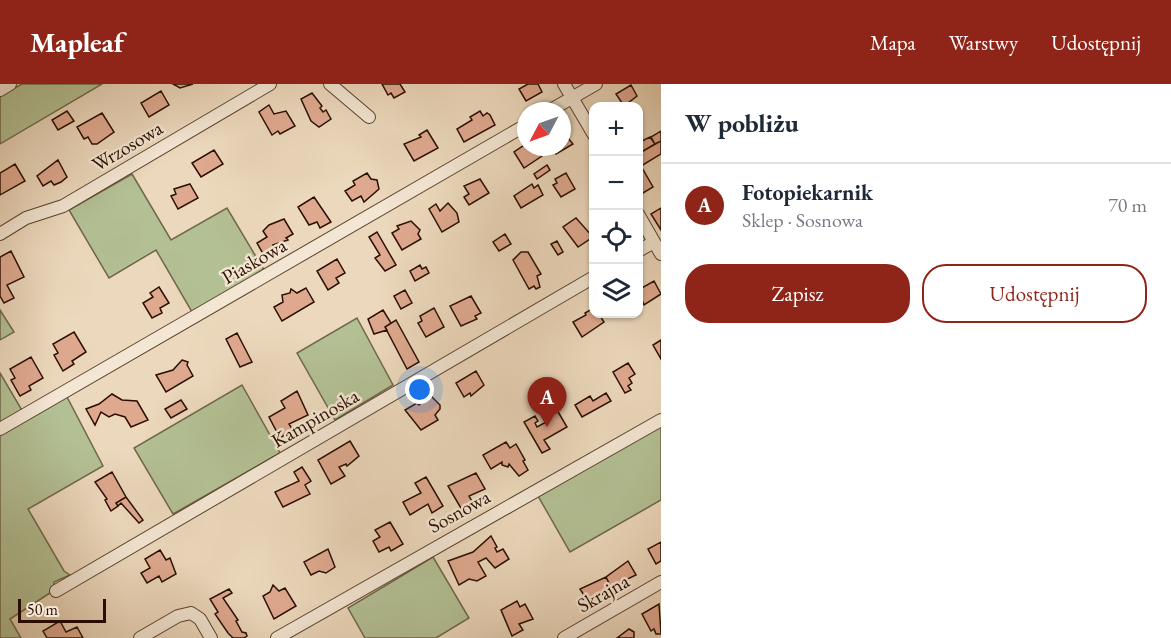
<!DOCTYPE html>
<html lang="pl">
<meta charset="utf-8">
<style>
:root{--surface:#fff;--page:#f2f2f3;--text:#1f2937;--muted:#747a83;--line:#e0e1e3;--accent:#8f2418}
body{margin:0;font-family:"EB Garamond",serif;background:var(--page);color:var(--text)}
.controls{position:absolute;right:18px;top:18px;display:grid;overflow:hidden;border-radius:12px;box-shadow:0 2px 4px #0004}
.controls button{width:54px;height:54px;display:grid;place-items:center;padding:0;border:0;border-bottom:2px solid var(--line);background:var(--surface);color:var(--text);font:30px sans-serif}
.compass{position:absolute;left:517px;top:18px;width:54px;height:54px;border-radius:50%;background:var(--surface);box-shadow:0 2px 4px #0004;rotate:229deg}
.scale{position:absolute;left:18px;bottom:15px;width:88px;box-sizing:border-box;padding-left:6px;border:3px solid #2b0e00;border-top:0;font-size:16px;line-height:21px;white-space:nowrap;color:#2b0e00;-webkit-text-stroke:4px #f3e6d3;paint-order:stroke}
.you{position:absolute;left:420px;top:306px;width:21px;height:21px;margin:-15px;border:4px solid #fff;border-radius:50%;background:#1a73e8;box-shadow:0 0 0 9px #1a73e833}
.badge{display:grid;place-items:center;width:39px;height:39px;border-radius:50%;background:var(--accent);color:#fff;font-size:20px;font-weight:700}
.pin{position:absolute;translate:-50% -50px;filter:drop-shadow(0 2px 3px #0008)}
.pin::after{content:'';position:absolute;top:32px;width:21px;height:18px;background:inherit;clip-path:polygon(0 0,100% 0,50% 100%)}
.list{margin:0;padding:0;list-style:none}
h2{display:flex;justify-content:space-between;align-items:center;height:78px;margin:0;padding:0 24px;font-size:26px}
h2 small{font-size:20px;font-weight:400;color:var(--muted)}
.list li{display:grid;grid-template-columns:39px 1fr auto;gap:18px;align-items:center;box-sizing:border-box;height:84px;padding:0 24px;border-top:2px solid var(--line)}
.list b{display:block;font-size:22px;white-space:nowrap}
.list p{margin:0;font-size:20px;white-space:nowrap;color:var(--muted)}
.list em{font-size:20px;font-style:normal;color:var(--muted)}
.actions{display:flex;gap:12px;padding:18px 24px}
.actions a{flex:1;padding:14px 0;border:2px solid var(--accent);border-radius:24px;text-align:center;font-size:21px;color:var(--accent)}
.actions .main{background:var(--accent);color:#fff}
.icon{flex:none;width:33px;height:33px;fill:none;stroke:currentColor;stroke-width:2;stroke-linecap:round;stroke-linejoin:round}
.map{position:relative;flex:none;width:661px;height:554px;overflow:hidden}
header{display:flex;align-items:center;gap:36px;box-sizing:border-box;height:84px;padding:0 30px;background:var(--accent);color:#fff}
header strong{font-size:28px}
nav{display:flex;gap:33px;margin-inline-start:auto;font-size:21px}
main{display:flex}
aside{flex:1;background:var(--surface)}
.map>svg:first-child{display:block}
.green{fill:#b3c094;stroke:#6f674a;stroke-width:1.5}
.building{fill:#dfa98f;stroke:#2b0e00;stroke-width:1.5}
.lines{fill:none;stroke-linecap:round;stroke-linejoin:round}
.street-casing{stroke:#5b402f;stroke-width:14}
.street{stroke:#f3e6d3;stroke-width:12}
.labels{text-anchor:middle;dominant-baseline:central;stroke-width:5;stroke-linejoin:round;paint-order:stroke}
.street-label{font-size:20px;fill:#2b0e00;stroke:#f3e6d3}
</style>
<header>
<strong>Mapleaf</strong>
<nav><a>Mapa</a><a>Warstwy</a><a>Udostępnij</a></nav>
</header>
<main>
<div class="map">
<svg width="661" height="554" viewBox="0 0 661 554">
<rect width="100%" height="100%" fill="#ecd8bc"/>
<filter id="stains"><feTurbulence type="fractalNoise" baseFrequency=".00333" numOctaves="4"/><feColorMatrix values="0 0 0 0 .2 0 0 0 0 .09 0 0 0 0 .02 0 0 0 .5 -.17"/></filter>
<radialGradient id="worn" r=".72"><stop offset=".6" stop-color="#630" stop-opacity="0"/><stop offset="1" stop-color="#630" stop-opacity=".3"/></radialGradient>
<path class="green" d="M22 0H102L0 60V12Z
M132 90 171 156 227 124 264 186 192 228 156 166 109 194 69 126Z
M0 226 14 248 0 256Z
M357 234 393 301 335 336 297 269Z
M0 289 27 335 66 311 103 382 28 425 64 487 70 491 54 498 53 507 10 535 21 554H0Z
M242 301 280 369 173 430 134 364Z
M661 342V416L570 468 538 412Z
M433 473 469 534 436 554H365L348 524Z"/>
<path class="building" d="M173 0H193L180 4Z
M382 0H400L405 8 394 14 391 9 388 11Z
M528 0H538L542 8 526 17 519 5Z
M631 1 637 12 624 22 616 10Z
M161 7 169 21 149 33 141 19Z
M312 9 322 22 320 24 323 28 326 26 331 35 319 43 311 37 301 15Z
M269 21 274 30 286 27 295 42 280 50 278 47 272 51 259 28Z
M67 27 74 37 58 46 52 36Z
M480 27 483 32 487 29 490 31 495 41 464 58 457 45 472 36 470 33Z
M102 29 114 48 97 60H92L88 53 84 55 77 43Z
M427 46 438 64 414 77 404 60 421 53 419 51Z
M562 47 573 60 556 70 552 63H562Z
M661 47V57L655 60 651 53Z
M650 53 655 60 638 70V59Z
M661 57V70L641 82 653 103 643 109 638 101V70Z
M526 60V63H537L542 72 524 84 514 68Z
M214 66 223 80 201 93 192 79Z
M58 76 67 93 61 98 54 101 51 97 43 102 37 92Z
M15 80 25 97 0 111V89Z
M547 81 550 86 537 95 534 90Z
M367 89 371 95 377 96 379 105 364 118 361 112 352 117 345 107 355 101 353 97Z
M566 89 575 105 561 113 553 101 557 99 555 95Z
M480 95 489 109 469 121 464 113 469 110 464 102Z
M190 100 198 114 178 125 171 112 176 110 174 105Z
M532 100 534 104 538 101 543 111 521 124 514 112Z
M314 113 331 138 320 144 317 138 309 141 298 123Z
M448 119 457 129 459 138 442 148 429 125 436 120 440 127Z
M661 124V146L651 130Z
M576 134 593 153 578 163 563 143Z
M284 135 293 150 286 154 288 156 273 161 277 169 266 175 257 159 267 153 263 147 269 141Z
M411 137 420 146 418 150 421 155 402 166 392 149 399 145 397 142Z
M377 148 396 181 385 187 375 174 380 171 369 153Z
M505 150 511 160 499 167 493 158Z
M557 157 563 168 558 171 551 160Z
M11 167 24 193 7 201 14 214 4 219 0 212V173Z
M521 168H528L541 190 537 192 540 203 536 205 534 202 529 205 513 176Z
M337 175 345 189 336 194 339 199 328 206 317 187Z
M420 181 422 185 426 183 429 189 415 197 410 187Z
M654 197 661 210 644 221 638 206Z
M159 203 169 219 160 224 162 229 152 234 143 219 153 213 150 209Z
M306 204 314 218 282 237 274 223 283 218 282 211 290 209 291 205 297 209Z
M405 206 412 219 401 225 394 212Z
M471 212 481 229 475 232 477 235 461 242 450 222Z
M434 224 444 243 426 253 418 239 422 237 420 232Z
M383 226 391 239 385 243 387 246 374 250 368 235Z
M590 226 599 230 604 238 582 253 573 238 586 231 585 229Z
M396 236 419 278 407 285 385 243Z
M74 248 86 268 72 277 74 280 63 287 54 271 58 269 53 260Z
M237 249 252 278 240 283 226 255Z
M661 256V275L653 261Z
M31 273 43 294 29 302 31 306 20 312 11 296 15 294 10 285Z
M182 276 188 278 187 281 193 292 166 308 156 291 173 286Z
M628 279 635 290 629 294 632 299 628 302 631 306 625 309 613 288Z
M476 287 484 301 471 312 470 309 464 313 456 299Z
M297 307 308 331 289 340 293 346 280 354 269 333 285 324 281 317Z
M606 309 611 317 582 333 575 321 590 312 593 317Z
M112 310 122 316 137 317 148 336 131 343 125 333 115 330 109 333 101 328 95 341 86 325 99 320Z
M430 311 440 321V325L435 331 438 336 421 346 405 326 417 319 419 321Z
M181 316 187 325 171 334 165 325Z
M557 326 567 343 544 356 550 365 542 369 524 338 535 332 538 337 535 339 537 343 550 336 547 331Z
M350 357 359 372 347 382 346 380 339 383 345 392 331 400 318 376Z
M506 358 510 364 516 360 525 376 523 377 528 386 519 392 509 380 508 383 502 381V378L491 385 483 371Z
M302 383 311 397 305 401 310 410 283 423 275 408 299 397 294 388Z
M112 388 126 413 116 419 118 422 111 427 105 416 107 415 95 398Z
M476 389 485 405 469 412 473 419 462 426 448 402Z
M426 393 443 422 432 429 428 420 410 431 403 418 421 409 415 399Z
M126 413 143 436 139 439 121 419 118 422 116 419Z
M390 438 403 460 391 467 389 463 379 468 373 457 380 453 375 446Z
M491 452 497 463 495 464 497 468 503 465 509 475 495 484 486 474 478 478 486 492 477 497 469 495 459 501 448 477 473 468Z
M661 458V477L656 480 648 465Z
M328 465 335 483 326 489 319 487 311 491 304 478Z
M160 466 166 476 170 474 176 490 162 498 159 492 147 499 141 489 150 484 145 475Z
M628 477 636 491 611 503 606 493Z
M606 493 611 503 589 519 580 505Z
M273 501 279 507 285 504 296 522 274 535 263 512 270 508Z
M229 505 232 509 223 514 238 536 236 537 242 548 246 549 247 552 244 554H233L228 549 215 530 218 528 210 515Z
M517 517 520 523 525 520 533 535 519 540 523 546 512 552 501 526Z
M659 520 661 550H656L654 545 651 547 642 530Z
M60 537 66 548 77 543 83 554H47L43 547Z
M629 545 634 548V554H617Z"/>
<g class="lines">
<defs>
<path id="street" d="M330 0 369 33
M564 0 594 51
M0 6 10 0
M549 27 596 0
M638 130 661 170
M0 150 26 134 63 122 270 0
M638 167 654 158
M0 345 526 41
M56 507 594 193
M140 554 178 532 191 529 200 535 211 554
M277 554 661 336
M564 554 661 498"/>
</defs>
<use href="#street" class="street-casing"/>
<use href="#street" class="street"/>
</g>
<g class="labels">
<g class="street-label">
<text transform="translate(127 62) rotate(-31)">Wrzosowa</text>
<text transform="translate(254 177) rotate(-30)">Piaskowa</text>
<text transform="translate(315 334) rotate(-30)">Kampinoska</text>
<text transform="translate(459 427) rotate(-29)">Sosnowa</text>
<text transform="translate(603 509) rotate(-30)">Skrajna</text>
</g>
</g>
<rect width="100%" height="100%" filter="url(#stains)"/>
<rect width="100%" height="100%" fill="url(#worn)"/>
</svg>
<div class="controls">
<button>+</button>
<button>−</button>
<button><svg class="icon" aria-label="locate" viewBox="0 0 24 24"><circle cx="12" cy="12" r="6"/><path d="M12 2v4M12 18v4M2 12h4M18 12h4"/></svg></button>
<button><svg class="icon" aria-label="layers" viewBox="0 0 24 24"><path d="M12 4l9 5-9 5-9-5zM3 14l9 5 9-5"/></svg></button>
</div>
<svg class="compass" viewBox="-18 -18 36 36"><path d="M0-13l5 13h-10z" fill="#e53935"/><path d="M0 13l5-13h-10z" fill="#747a83"/></svg>
<div class="scale">50 m</div>
<div class="you"></div>
<div class="pin badge" style="left:547px;top:343px">A</div>
</div>
<aside>
<h2>W pobliżu<small></small></h2>
<ul class="list">
<li><span class="badge">A</span><div><b>Fotopiekarnik</b><p>Sklep · Sosnowa</p></div><em>70 m</em></li>
</ul>
<div class="actions"><a class="main">Zapisz</a><a>Udostępnij</a></div>
</aside>
</main>
